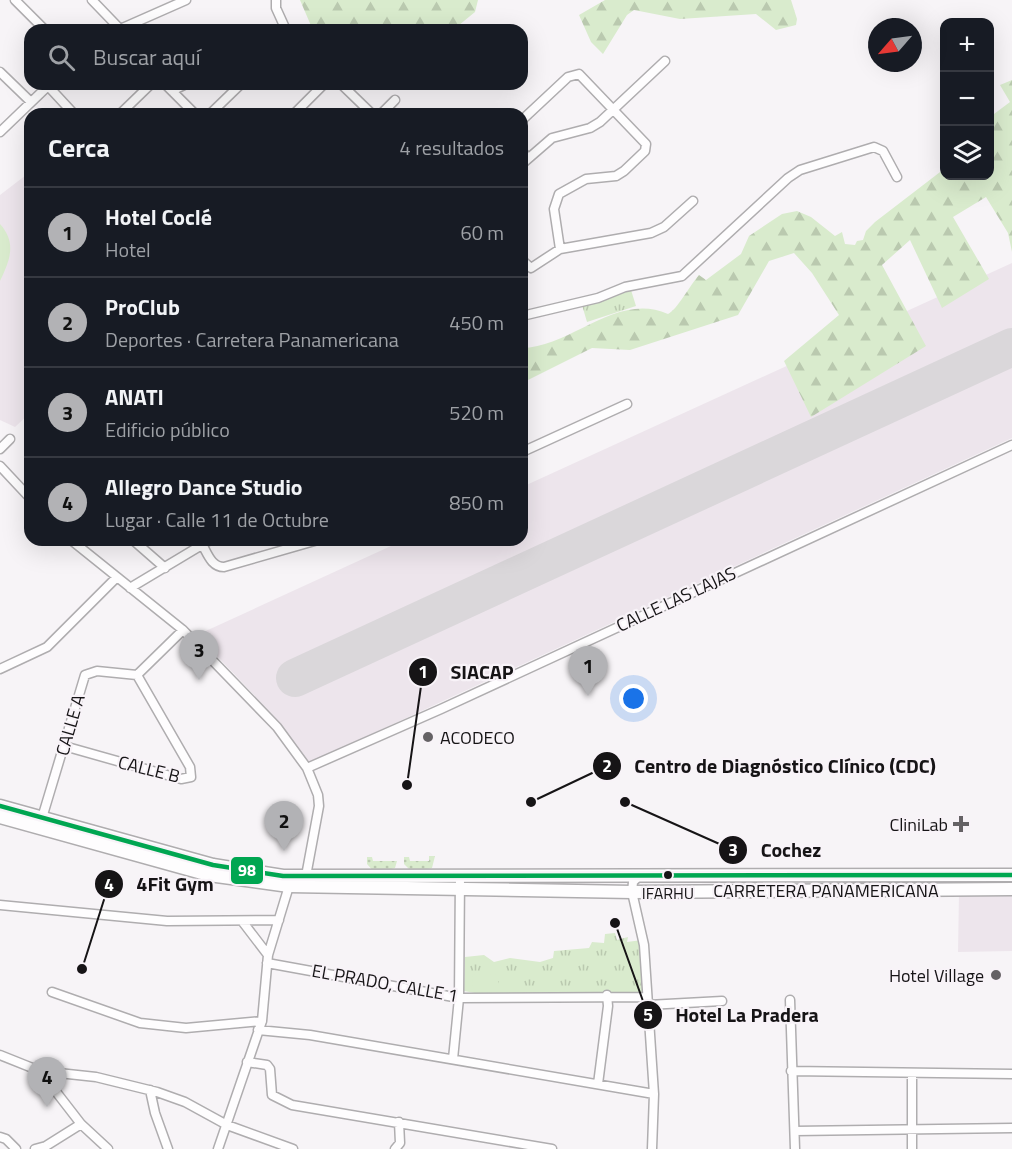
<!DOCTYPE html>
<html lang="es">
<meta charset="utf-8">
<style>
:root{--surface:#171b24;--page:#242831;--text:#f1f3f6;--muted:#9ea1a6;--line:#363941;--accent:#b2b2b5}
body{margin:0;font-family:"Titillium Web",sans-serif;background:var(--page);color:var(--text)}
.controls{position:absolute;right:18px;top:18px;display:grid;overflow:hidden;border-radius:12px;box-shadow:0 6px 24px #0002}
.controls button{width:54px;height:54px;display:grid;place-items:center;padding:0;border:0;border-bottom:2px solid var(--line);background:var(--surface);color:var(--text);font:30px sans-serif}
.compass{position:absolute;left:868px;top:18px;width:54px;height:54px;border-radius:50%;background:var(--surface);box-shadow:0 6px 24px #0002;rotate:242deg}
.you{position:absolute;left:634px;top:699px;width:21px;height:21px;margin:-15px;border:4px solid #fff;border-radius:50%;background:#1a73e8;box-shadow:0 0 0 9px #1a73e833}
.badge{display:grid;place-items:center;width:39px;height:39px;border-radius:50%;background:var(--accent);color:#111;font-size:20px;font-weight:700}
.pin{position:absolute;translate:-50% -50px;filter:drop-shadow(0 2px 3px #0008)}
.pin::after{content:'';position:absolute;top:32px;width:21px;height:18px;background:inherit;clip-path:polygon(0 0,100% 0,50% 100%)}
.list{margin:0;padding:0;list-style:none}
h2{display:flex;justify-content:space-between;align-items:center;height:78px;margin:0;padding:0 24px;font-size:26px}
h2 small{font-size:20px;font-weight:400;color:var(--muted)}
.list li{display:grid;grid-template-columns:39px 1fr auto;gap:18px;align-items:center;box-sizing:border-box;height:90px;padding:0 24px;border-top:2px solid var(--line)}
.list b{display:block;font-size:22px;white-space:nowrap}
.list p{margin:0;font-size:20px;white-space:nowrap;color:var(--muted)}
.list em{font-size:20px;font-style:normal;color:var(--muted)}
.icon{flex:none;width:33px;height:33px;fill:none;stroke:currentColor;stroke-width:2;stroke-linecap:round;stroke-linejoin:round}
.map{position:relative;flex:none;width:1012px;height:1149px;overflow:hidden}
.search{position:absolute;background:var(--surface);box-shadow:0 6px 24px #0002;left:24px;top:24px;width:504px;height:66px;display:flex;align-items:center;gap:15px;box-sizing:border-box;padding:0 21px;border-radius:18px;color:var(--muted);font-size:22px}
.panel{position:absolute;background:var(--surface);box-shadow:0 6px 24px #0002;left:24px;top:108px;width:504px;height:438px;border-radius:18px}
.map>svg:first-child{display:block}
.built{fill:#ede5ec}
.grass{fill:url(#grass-dots)}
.forest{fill:url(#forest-firs)}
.park{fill:url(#park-tufts)}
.pitch{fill:#d9ebcd}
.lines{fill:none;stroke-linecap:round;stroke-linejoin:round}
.runway{stroke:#dad7da;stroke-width:38}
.minor-casing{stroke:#afadaf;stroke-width:11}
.highway-casing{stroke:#afadaf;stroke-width:15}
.minor{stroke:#fefdfe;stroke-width:8}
.highway{stroke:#fefdfe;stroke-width:12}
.bus-1-casing{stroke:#f8f3f8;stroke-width:9}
.bus-1{stroke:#00a651;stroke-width:4.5}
.poi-dot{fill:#656265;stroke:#f8f3f8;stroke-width:2}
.bus-dot{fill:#161416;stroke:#f8f3f8;stroke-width:2}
.labels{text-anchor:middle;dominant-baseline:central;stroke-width:4.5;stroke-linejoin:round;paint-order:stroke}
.bus-label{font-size:16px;fill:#161416;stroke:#f8f3f8}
.street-label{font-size:18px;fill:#161416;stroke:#f8f3f8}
.poi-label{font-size:18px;fill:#161416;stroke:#f8f3f8;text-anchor:end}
.leader{fill:none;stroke:#161416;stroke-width:2}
.callout-dot{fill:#161416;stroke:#f8f3f8;stroke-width:2}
.mark-label{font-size:18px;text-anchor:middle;font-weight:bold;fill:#fff}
.callout-label{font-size:20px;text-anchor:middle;font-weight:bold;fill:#161416;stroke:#f8f3f8;stroke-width:4.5;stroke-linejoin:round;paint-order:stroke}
.line-badge{stroke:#f8f3f8;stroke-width:2}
.badge-label{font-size:16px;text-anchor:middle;font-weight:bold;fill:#fff}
</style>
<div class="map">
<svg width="1012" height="1149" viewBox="0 0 1012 1149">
<defs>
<pattern id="grass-dots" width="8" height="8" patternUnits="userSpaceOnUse" patternTransform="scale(1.5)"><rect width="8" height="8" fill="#d9ebcd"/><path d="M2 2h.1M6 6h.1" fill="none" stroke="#bac9af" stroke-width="1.8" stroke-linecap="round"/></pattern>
<pattern id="forest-firs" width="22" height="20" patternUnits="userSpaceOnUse" patternTransform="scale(1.5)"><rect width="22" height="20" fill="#d9ebcd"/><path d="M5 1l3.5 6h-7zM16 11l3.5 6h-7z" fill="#bac9af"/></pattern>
<pattern id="park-tufts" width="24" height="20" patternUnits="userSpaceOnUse" patternTransform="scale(1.5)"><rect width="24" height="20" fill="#d9ebcd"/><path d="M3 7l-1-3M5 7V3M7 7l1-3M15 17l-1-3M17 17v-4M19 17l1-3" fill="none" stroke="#bac9af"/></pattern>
</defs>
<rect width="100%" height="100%" fill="#f7f4f7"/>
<path class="built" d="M30 172V413L15 427 0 420V195Z
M1012 263V438L309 763 273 715 197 635 404 540H522V487Z
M1012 892V951L958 952 959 893Z"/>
<path class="grass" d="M429 856H435L432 868 412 872 404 864V857H409L410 861H429Z
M367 857H372L373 861H397L395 868 375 873 367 864Z"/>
<path class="forest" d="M300 0H478L475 12 453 30H308L312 28Z
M605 0H791L797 19 796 25 776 30 756 14 680 19 634 10 627 15 603 54 591 42 579 15Z
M1012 80V252L1008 233 986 197 953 217 989 279 942 308 910 240 882 265 926 346 811 417 784 361 839 315 812 273 794 253 769 261 738 315 630 350 592 348 522 383V348C572 347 617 291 668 314 677 310 690 285 699 275L706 280 741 254 749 236 782 214 797 211 811 217 835 236 842 232 845 244 855 245 857 241 863 240 866 231 875 222 944 169V176H990V117L1010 102 1000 85Z"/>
<path class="park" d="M631 290 636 306 587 322 582 305Z
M615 933 617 940 628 937 627 942 642 940 646 993 480 994 464 991 465 957 484 955 494 962 510 958 540 962 553 958 554 951 589 948 592 942 604 943 605 934Z"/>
<path class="pitch" d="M0 224C17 243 10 260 0 281Z
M472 974 498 975V988H473Z"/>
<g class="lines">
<path class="runway" d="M295 678 1012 347"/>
<defs>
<path id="minor" d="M15 0 45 30
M92 0 120 29
M276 0V8L286 30
M118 30 186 0
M0 72 31 102
M165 84 195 114
M341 84 372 114
M48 86 74 114
M172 91 186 84
M120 114 151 84
M210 114 241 84
M294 114 324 84
M381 114 395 100
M522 120 568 77 579 74 646 144 645 151 624 171 616 176 586 179 559 194 554 209 560 249
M0 132 50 84
M522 151 528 158
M522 164 552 138 590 128 600 122 665 61
M522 260 531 268 560 249 651 233 664 227 693 201
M522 316 598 298 625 287 682 276 788 178 800 170 874 147 883 151 897 177
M0 449 10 439
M522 452 627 404
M0 466 30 498
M71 540 183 630 277 727 307 768 318 795 319 806 306 876
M133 540 165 568
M203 546C208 555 212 567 224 567L318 540
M130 588 210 540
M0 669 47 647 116 578
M64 746 181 779 191 777 190 767 137 675
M307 768 441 709 1012 445
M42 818 85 675 97 671 137 675 183 630
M640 875 633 882 632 892 644 945 654 1094 652 1149
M0 905 167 921 279 920
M242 921 268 955
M267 963 459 998 647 997
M52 992 140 1023 186 1028 262 1021
M790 1000 795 1149
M648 1005 722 1001
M258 1030 310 1035 654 1094
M0 1055 40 1071 96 1077 157 1092 185 1102 227 1125 293 1149
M453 1059 459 998 460 876
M247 1062 267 1065 270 1069 272 1095 292 1105 552 1149
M40 1071 81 1124 108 1149
M791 1071 1012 1074
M912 1073V1149
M598 1084 608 1006 607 995
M150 1090 155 1113 168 1149
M795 1131 1012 1128
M0 1137 6 1139 16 1149
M35 1149 46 1146 81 1124
M218 1149 262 1021 268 955 289 886
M395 1149 400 1143 399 1122"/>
<path id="highway" d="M0 806 213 865 283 876 1012 875
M0 817 209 875 289 886 632 892 1012 889"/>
</defs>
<use href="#minor" class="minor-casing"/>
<use href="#highway" class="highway-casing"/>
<use href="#minor" class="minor"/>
<use href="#highway" class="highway"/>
<defs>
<path id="bus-1" d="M0 806 213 865 283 876 1012 875"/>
</defs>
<use href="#bus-1" class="bus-1-casing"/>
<use href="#bus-1" class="bus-1"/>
</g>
<g class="poi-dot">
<circle cx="428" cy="737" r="6"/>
<path d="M958 815h6v6h6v6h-6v6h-6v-6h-6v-6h6z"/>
<circle cx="996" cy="975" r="6"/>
</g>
<circle class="bus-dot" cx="668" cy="875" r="5"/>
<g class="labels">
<g class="bus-label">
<text x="668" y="893">IFARHU</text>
</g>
<g class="street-label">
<text transform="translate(676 599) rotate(-25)">CALLE LAS LAJAS</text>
<text transform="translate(70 725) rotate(-74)">CALLE A</text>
<text transform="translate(149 769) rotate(14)">CALLE B</text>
<text x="826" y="890">CARRETERA PANAMERICANA</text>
<text transform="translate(385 983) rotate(10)">EL PRADO, CALLE 1</text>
</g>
<g class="poi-label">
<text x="440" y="737" text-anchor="start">ACODECO</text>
<text x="948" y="824">CliniLab</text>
<text x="984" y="975">Hotel Village</text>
</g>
</g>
<path class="leader" d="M407 785L423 672M531 802L607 766M625 802L733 850M82 969L109 884M615 923L648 1015"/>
<g class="callout-dot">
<circle cx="407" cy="785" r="6"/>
<circle cx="531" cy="802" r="6"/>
<circle cx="625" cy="802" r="6"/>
<circle cx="82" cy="969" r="6"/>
<circle cx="615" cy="923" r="6"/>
<circle cx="423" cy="672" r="15"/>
<circle cx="607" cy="766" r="15"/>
<circle cx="733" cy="850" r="15"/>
<circle cx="109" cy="884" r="15"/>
<circle cx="648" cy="1015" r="15"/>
</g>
<g class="mark-label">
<text x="423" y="678">1</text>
<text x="607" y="772">2</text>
<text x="733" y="856">3</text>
<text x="109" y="891">4</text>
<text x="648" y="1021">5</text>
</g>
<g class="callout-label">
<text x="482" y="679">SIACAP</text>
<text x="785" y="773">Centro de Diagnóstico Clínico (CDC)</text>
<text x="791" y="857">Cochez</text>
<text x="175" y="891">4Fit Gym</text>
<text x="747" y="1022">Hotel La Pradera</text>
</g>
<rect class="line-badge" x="230" y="856" width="34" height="29" rx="6" fill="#00a651"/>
<g class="badge-label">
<text x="247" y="876">98</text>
</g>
</svg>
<div class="controls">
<button>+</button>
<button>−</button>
<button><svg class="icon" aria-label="layers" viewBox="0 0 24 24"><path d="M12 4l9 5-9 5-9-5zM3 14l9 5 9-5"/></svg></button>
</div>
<svg class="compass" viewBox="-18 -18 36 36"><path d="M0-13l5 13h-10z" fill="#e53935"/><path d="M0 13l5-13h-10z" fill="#9ea1a6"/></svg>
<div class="you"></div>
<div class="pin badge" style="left:588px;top:696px">1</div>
<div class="pin badge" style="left:284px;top:851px">2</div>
<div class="pin badge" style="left:199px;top:680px">3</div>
<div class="pin badge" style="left:47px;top:1107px">4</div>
<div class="search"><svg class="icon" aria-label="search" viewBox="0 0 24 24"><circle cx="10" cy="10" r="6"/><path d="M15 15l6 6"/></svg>Buscar aquí</div>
<section class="panel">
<h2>Cerca<small>4 resultados</small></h2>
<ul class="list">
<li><span class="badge">1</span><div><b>Hotel Coclé</b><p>Hotel</p></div><em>60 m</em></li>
<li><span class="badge">2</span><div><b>ProClub</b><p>Deportes · Carretera Panamericana</p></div><em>450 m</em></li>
<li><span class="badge">3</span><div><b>ANATI</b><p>Edificio público</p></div><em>520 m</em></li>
<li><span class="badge">4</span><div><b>Allegro Dance Studio</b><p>Lugar · Calle 11 de Octubre</p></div><em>850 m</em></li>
</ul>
</section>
</div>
